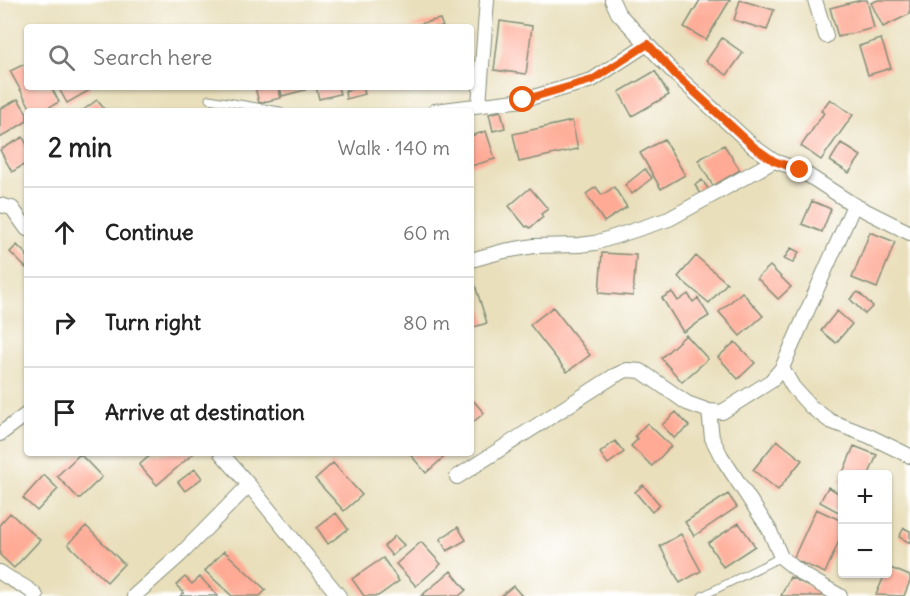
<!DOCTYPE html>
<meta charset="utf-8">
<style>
:root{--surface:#fff;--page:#f6f6f6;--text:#222;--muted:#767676;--line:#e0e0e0}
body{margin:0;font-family:Delius,sans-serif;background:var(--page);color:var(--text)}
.controls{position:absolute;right:18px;bottom:18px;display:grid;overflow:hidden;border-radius:6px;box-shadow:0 2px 4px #0004}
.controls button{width:54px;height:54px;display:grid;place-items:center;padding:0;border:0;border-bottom:2px solid var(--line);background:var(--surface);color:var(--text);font:30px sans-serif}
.stop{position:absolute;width:18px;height:18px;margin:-14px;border:4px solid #ea580c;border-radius:50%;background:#fff}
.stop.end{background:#ea580c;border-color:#fff;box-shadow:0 2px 6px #0008}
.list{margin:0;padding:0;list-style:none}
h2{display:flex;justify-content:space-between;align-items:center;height:78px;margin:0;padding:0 24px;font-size:26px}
h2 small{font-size:20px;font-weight:400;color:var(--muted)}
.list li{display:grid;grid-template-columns:39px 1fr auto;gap:18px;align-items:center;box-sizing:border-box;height:90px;padding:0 24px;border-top:2px solid var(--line)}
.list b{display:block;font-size:22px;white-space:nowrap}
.list em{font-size:20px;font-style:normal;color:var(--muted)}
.icon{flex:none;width:33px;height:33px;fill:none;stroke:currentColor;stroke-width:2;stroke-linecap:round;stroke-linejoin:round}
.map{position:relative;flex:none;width:910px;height:596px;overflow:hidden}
.search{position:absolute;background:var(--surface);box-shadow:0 2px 4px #0004;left:24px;top:24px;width:450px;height:66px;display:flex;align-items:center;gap:15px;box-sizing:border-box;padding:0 21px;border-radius:6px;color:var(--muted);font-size:22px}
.panel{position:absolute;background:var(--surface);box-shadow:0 2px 4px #0004;left:24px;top:108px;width:450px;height:348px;border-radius:6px}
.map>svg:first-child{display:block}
.building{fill:#feaa95}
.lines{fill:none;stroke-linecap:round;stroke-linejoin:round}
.service-casing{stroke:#848e78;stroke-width:9}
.minor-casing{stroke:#848e78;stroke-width:16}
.service{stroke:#fff;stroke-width:7}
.minor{stroke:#fff;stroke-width:14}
.route{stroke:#ea580c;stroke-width:8}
</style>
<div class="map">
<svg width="910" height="596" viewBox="0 0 910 596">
<rect width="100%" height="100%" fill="#fff"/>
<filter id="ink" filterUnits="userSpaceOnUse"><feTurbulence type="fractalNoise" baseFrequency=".0167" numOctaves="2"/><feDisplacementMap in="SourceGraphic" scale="12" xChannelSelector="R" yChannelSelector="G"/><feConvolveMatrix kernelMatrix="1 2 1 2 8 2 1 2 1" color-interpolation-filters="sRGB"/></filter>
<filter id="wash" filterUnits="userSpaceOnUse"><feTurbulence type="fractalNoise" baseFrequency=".008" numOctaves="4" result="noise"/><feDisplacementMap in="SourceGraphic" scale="24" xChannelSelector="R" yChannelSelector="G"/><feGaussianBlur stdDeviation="1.35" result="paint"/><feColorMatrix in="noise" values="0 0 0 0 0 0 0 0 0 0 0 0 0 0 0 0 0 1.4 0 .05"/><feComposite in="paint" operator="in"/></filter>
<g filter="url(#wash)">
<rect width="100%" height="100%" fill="#e9dfbb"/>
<g id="blocks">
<path class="building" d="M700 0H730L706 40 684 27Z
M740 0 774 10 767 30 734 20Z
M861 0H867L874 28 838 37 830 8Z
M878 0H910V14L883 27 871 3Z
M440 19 443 27H411V26Z
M500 21 532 26 526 74 494 70Z
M722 38 743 53 727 75 706 61Z
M881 39 891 68 868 75 859 46Z
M27 63V87H51L59 102 42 111H32L10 71Z
M655 71 669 95 632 116 619 92Z
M58 87H89L90 90 67 103Z
M255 87H278L281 98 259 103Z
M280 87H304L305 90 282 96Z
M316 87H338L340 94 319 99Z
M351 87H363L365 94 346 99 345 91 352 89Z
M18 99 27 113V121L0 138V109Z
M830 99 853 115 821 160 801 146 824 113 821 111Z
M97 100 106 111H82Z
M501 111 505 128 493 131 489 114Z
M572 121 578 149 519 162 513 134Z
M486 131 495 159 471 166V136Z
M23 137 27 145V163L12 172 0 150Z
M664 139 685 175 661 189 640 153Z
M841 143 861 156 849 173 830 161Z
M724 145 740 170 713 186 698 160Z
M645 169 652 178 632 194 625 185Z
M702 180 709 190 701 195 695 185Z
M596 187 602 195 614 187 627 207 604 222 586 194Z
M530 188 548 209 541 214 543 217 530 228 528 226 526 227 509 206Z
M812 201 831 209 822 232 802 224Z
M870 232 895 242 877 288 852 278Z
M17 245 27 255V269L10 252Z
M791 248 799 252 793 263 784 259Z
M602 253 636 255 633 296 599 293Z
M696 256 727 283 709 303 678 277Z
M770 266 791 287 778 299 757 278Z
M475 285 487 323 471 328V286Z
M672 292 678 301 688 294 693 302 698 298 709 316 683 332 662 298Z
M742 292 763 316 740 336 719 312Z
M858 292 873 306 865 314 850 299Z
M553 307 590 355 567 372 530 325Z
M837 311 852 324 836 343 821 331Z
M686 335 708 359 682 382 661 358Z
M735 342 755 363 738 379 718 357Z
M471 398 484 413 471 424Z
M676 412 689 426 674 438 662 425Z
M647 423 671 446 652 466 631 446 638 439 635 436Z
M777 440 802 460 778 490 753 470Z
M615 441 624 452 608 464 600 453Z
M854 446 877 455 869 474H842V483L839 482Z
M153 453H194L157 485 139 465Z
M409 453H439L443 458 426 473Z
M80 454 102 477 79 499 57 476Z
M333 463 362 495 344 511 315 479Z
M195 469 202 478 185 491 178 482Z
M44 475 58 489 37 511 23 498Z
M643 485 660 505 652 512 635 492Z
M828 487 842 495V514L820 502Z
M728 494 737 507 694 536 685 522Z
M816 509 842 521V534L825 573 793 559Z
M10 513 40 540 14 568 0 555V524Z
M336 513 348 529 328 544 317 528Z
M739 523 755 546 723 567 708 543Z
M86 526 124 564 107 582 68 544Z
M458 527 466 540 447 551 440 539Z
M904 528 910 531V543L899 537Z
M681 534 701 571 680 583 660 546Z
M395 536 404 545 392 556 384 546Z
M421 542 441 564 416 586 396 564Z
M224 551 266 590 260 596H232L205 571Z
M383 558 399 581 378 596H364L352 579Z
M888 567 910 576V581L904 596 876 595 885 574H888Z
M451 571 466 590 459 596H421Z
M185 577 192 584 200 577 218 596H180L184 593 176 585Z
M790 577 824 593 822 596H781Z
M513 586 522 596H501Z"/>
</g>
</g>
<g filter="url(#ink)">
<use href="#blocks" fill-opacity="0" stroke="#848e78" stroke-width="1.5"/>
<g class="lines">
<defs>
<path id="service" d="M209 99 280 111
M702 596 781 557"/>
<path id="minor" d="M612 0 618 13 675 74 754 147 774 161 800 170 854 205 910 233
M815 0 826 36
M479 105 487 0
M435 111 523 100 592 80 647 44
M0 205 12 208 27 229
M471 260 504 251 534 246 579 245 595 243 669 219 774 161
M782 368 793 387 811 407 830 421 869 436 910 456
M709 411 712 438 721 456 769 529 781 557 802 574 840 596
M0 434 27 414
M221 453 249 485 339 596
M457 477 614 376 627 370 641 371 687 403 709 411 722 412 771 381 782 368 854 205
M0 572C11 581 28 586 36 596
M134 596 180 555 249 485"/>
</defs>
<use href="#service" class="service-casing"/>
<use href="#minor" class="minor-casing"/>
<use href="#service" class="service"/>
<use href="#minor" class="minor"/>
</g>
</g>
<g class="lines" filter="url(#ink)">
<path class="route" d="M523 100 592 80 648 44 675 74 754 147 774 161 800 170"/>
</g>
</svg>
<div class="controls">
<button>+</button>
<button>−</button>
</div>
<div class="stop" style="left:523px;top:100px"></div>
<div class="stop end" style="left:800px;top:170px"></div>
<div class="search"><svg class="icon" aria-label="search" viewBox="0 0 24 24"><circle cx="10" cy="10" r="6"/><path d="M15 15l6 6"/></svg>Search here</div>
<section class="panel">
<h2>2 min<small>Walk · 140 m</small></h2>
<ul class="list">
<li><svg class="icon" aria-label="ahead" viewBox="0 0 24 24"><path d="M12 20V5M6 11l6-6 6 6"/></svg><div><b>Continue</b></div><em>60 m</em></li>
<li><svg class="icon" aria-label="right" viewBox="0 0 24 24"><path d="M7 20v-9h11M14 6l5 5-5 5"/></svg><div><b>Turn right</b></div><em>80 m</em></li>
<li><svg class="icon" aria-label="arrive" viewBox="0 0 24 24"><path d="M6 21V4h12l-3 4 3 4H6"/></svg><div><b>Arrive at destination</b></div></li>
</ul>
</section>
</div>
